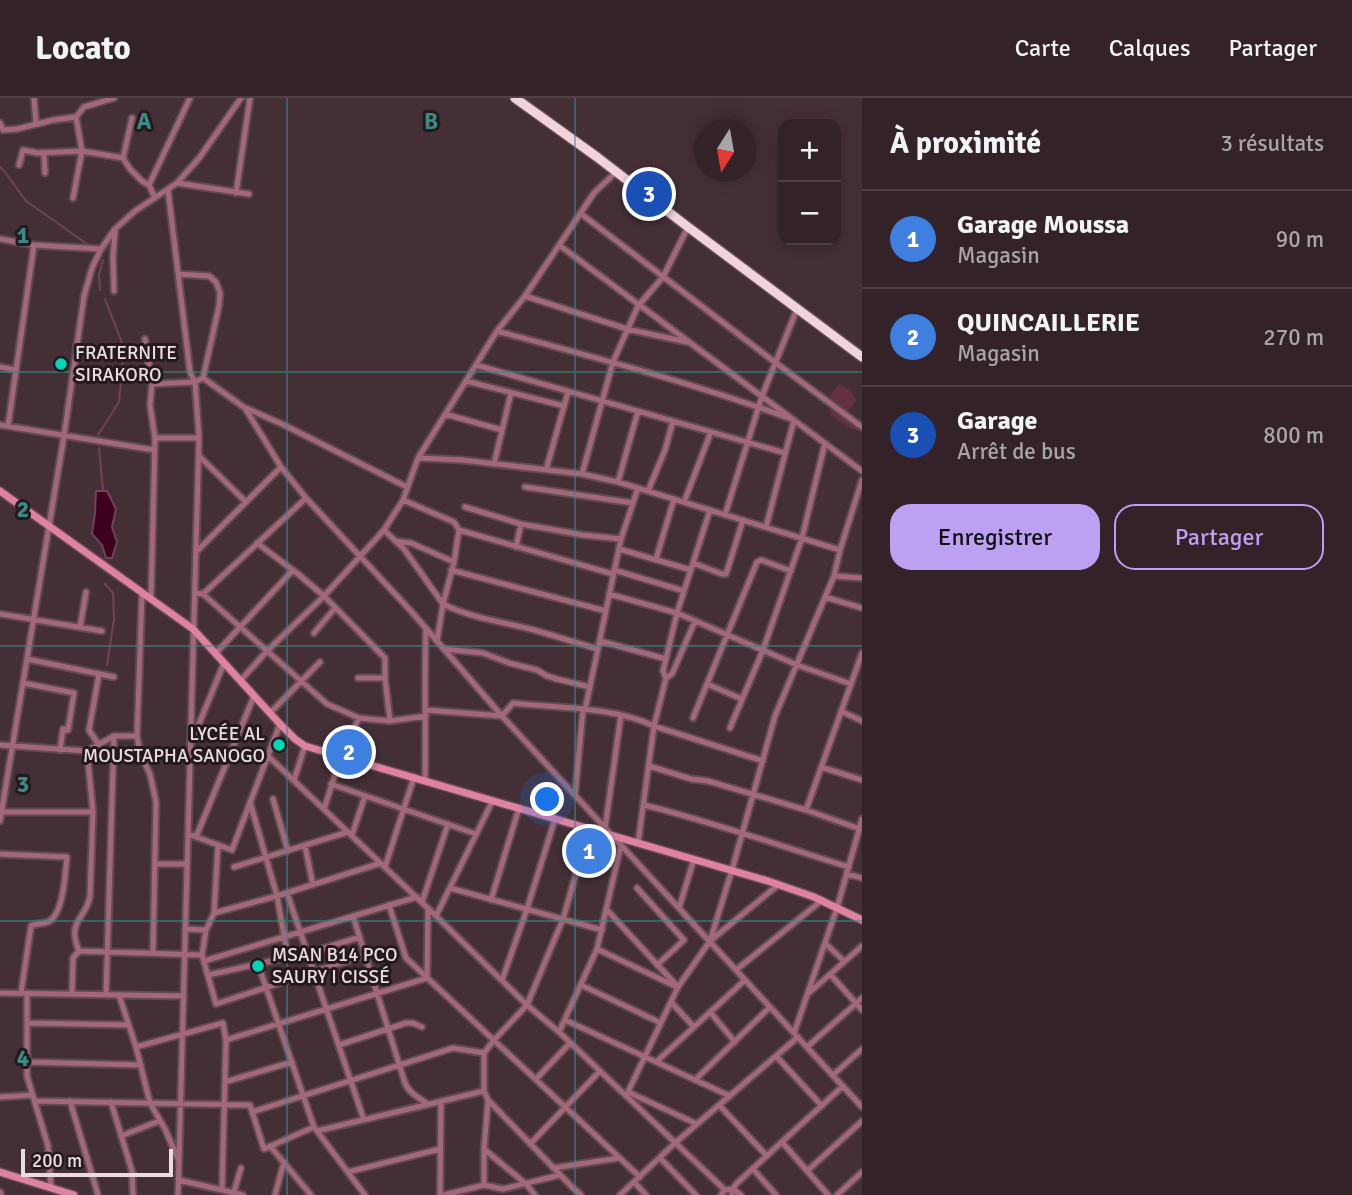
<!DOCTYPE html>
<html lang="fr">
<meta charset="utf-8">
<style>
:root{--surface:#332328;--page:#3b2b30;--text:#f1f3f6;--muted:#a9a4a8;--line:#4e4045;--accent:#bca0f2}
body{margin:0;font-family:Signika,sans-serif;background:var(--page);color:var(--text)}
.controls{position:absolute;right:21px;top:21px;display:grid;overflow:hidden;border-radius:14px;box-shadow:0 4px 18px #0003}
.controls button{width:63px;height:63px;display:grid;place-items:center;padding:0;border:0;border-bottom:2px solid var(--line);background:var(--surface);color:var(--text);font:35px sans-serif}
.compass{position:absolute;left:694px;top:21px;width:63px;height:63px;border-radius:50%;background:var(--surface);box-shadow:0 4px 18px #0003;rotate:191deg}
.scale{position:absolute;left:21px;bottom:18px;width:152px;box-sizing:border-box;padding-left:7px;border:4px solid #eadce0;border-top:0;font-size:19px;line-height:24px;white-space:nowrap;color:#eadce0;-webkit-text-stroke:5px #241a1d;paint-order:stroke}
.you{position:absolute;left:548px;top:702px;width:24px;height:24px;margin:-18px;border:5px solid #fff;border-radius:50%;background:#1a73e8;box-shadow:0 0 0 10px #1a73e833}
.badge{display:grid;place-items:center;width:46px;height:46px;border-radius:50%;background:var(--accent);color:#fff;font-size:23px;font-weight:700}
.pin{position:absolute;translate:-50% -50%;border:4px solid #fff;box-shadow:0 2px 7px #0006}
.list{margin:0;padding:0;list-style:none}
h2{display:flex;justify-content:space-between;align-items:center;height:91px;margin:0;padding:0 28px;font-size:30px}
h2 small{font-size:23px;font-weight:400;color:var(--muted)}
.list li{display:grid;grid-template-columns:46px 1fr auto;gap:21px;align-items:center;box-sizing:border-box;height:98px;padding:0 28px;border-top:2px solid var(--line)}
.list b{display:block;font-size:26px;white-space:nowrap}
.list p{margin:0;font-size:23px;white-space:nowrap;color:var(--muted)}
.list em{font-size:23px;font-style:normal;color:var(--muted)}
.actions{display:flex;gap:14px;padding:21px 28px}
.actions a{flex:1;padding:16px 0;border:2px solid var(--accent);border-radius:21px;text-align:center;font-size:24px;color:var(--accent)}
.actions .main{background:var(--accent);color:#111}
.map{position:relative;flex:none;width:862px;height:1097px;overflow:hidden}
header{display:flex;align-items:center;gap:42px;box-sizing:border-box;height:98px;padding:0 35px;background:var(--surface);border-bottom:2px solid var(--line)}
header strong{font-size:33px}
nav{display:flex;gap:38px;margin-inline-start:auto;font-size:24px}
main{display:flex}
aside{flex:1;background:var(--surface)}
.map>svg:first-child{display:block}
.green{fill:#643044}
.water{fill:#3d001d;stroke:#714258;stroke-width:2}
.lines{fill:none;stroke-linecap:round;stroke-linejoin:round}
.stream{stroke:#714258;stroke-width:2}
.street-casing{stroke:#5f4b51;stroke-width:9}
.secondary-casing{stroke:#5f4b51;stroke-width:10}
.highway-casing{stroke:#5f4b51;stroke-width:12}
.street{stroke:#a3677c;stroke-width:5}
.secondary{stroke:#e081a3;stroke-width:7}
.highway{stroke:#f2d3dc;stroke-width:9}
.grid{fill:none;stroke:#3b8a85;stroke-width:2;stroke-opacity:0.55}
.poi-dot{fill:#00d5b7;stroke:#241a1d;stroke-width:2.5}
.labels{text-anchor:middle;dominant-baseline:central;stroke-width:6;stroke-linejoin:round;paint-order:stroke}
.poi-label{font-size:19px;fill:#eadce0;stroke:#241a1d;text-anchor:start}
.grid-label{font-size:23px;text-anchor:middle;font-weight:bold;fill:#3b8a85;stroke:#241a1d;stroke-width:6;stroke-linejoin:round;paint-order:stroke}
</style>
<header>
<strong>Locato</strong>
<nav><a>Carte</a><a>Calques</a><a>Partager</a></nav>
</header>
<main>
<div class="map">
<svg width="862" height="1097" viewBox="0 0 862 1097">
<rect width="100%" height="100%" fill="#442f36"/>
<path class="green" d="M839 286 851 293 856 302 847 315 862 323V334L851 331 830 317 831 296Z"/>
<path class="water" d="M96 393H107L116 411 112 429 117 444 112 460H106L102 447 92 436 95 415Z"/>
<g class="lines">
<path class="stream" d="M0 69 5 74 26 103 90 148
M100 192 99 177 103 162
M98 337 119 304 124 250 105 201
M99 350 103 393
M105 486 113 495 114 521 107 567"/>
<defs>
<path id="street" d="M34 0 36 26
M76 19 82 53 123 60 130 71 142 83 149 87 155 100
M0 25 3 32 17 31 53 22 76 19 84 9 114 0
M44 55 45 75
M123 60 132 20
M19 67 23 52 38 55 82 53 73 100
M177 85 249 96
M149 87 190 0
M168 92 190 274 195 284 199 340 178 1097
M236 95 250 0
M580 115 776 265 862 329
M0 141 34 147 101 151
M559 147 862 373
M178 176 209 178 216 184 220 195 219 208 203 280
M114 193 113 159 115 134
M525 198 627 231 687 244
M497 233C597 260 697 286 794 322L766 429
M145 241 152 286 195 284 203 280 245 310 281 369 306 400 410 512 502 618 862 1009
M476 267 785 355
M0 269 16 272
M466 283 564 308
M152 286 150 307 155 340
M246 310 284 327 407 389
M445 316 502 332
M0 327 154 352
M8 328 34 147
M199 358 246 404
M418 360 462 362 582 376 618 384 840 452
M494 366 511 295
M546 372 568 294
M582 376 613 264 638 208 663 179 688 129
M618 384 638 313
M525 389 633 405
M648 393 665 352 673 323
M403 402 454 424 459 432 613 476
M684 404 711 334
M465 409 521 426 583 437 621 441
M725 417 762 298 797 211
M384 432 404 451 443 506C471 520 503 524 534 532 555 538 577 545 598 551
M395 443 411 445 454 464
M257 445 298 476 324 498 385 560V580L390 623
M516 449 521 426
M619 451 691 472
M197 453 281 369
M656 461 674 401
M693 465 722 476H726L743 422
M451 472 606 513
M614 472 684 493
M834 478 862 480
M142 495 137 638 140 655 150 676 156 704 153 855
M195 495 203 496 327 606 359 620 390 623 426 618
M203 496 306 400
M609 496 677 515 797 567 851 586
M825 499 862 510
M151 501 155 340H199
M0 516 102 533
M80 529 86 494
M314 535 335 510
M437 543 443 506 454 464 459 432
M600 543 666 561
M444 551 483 555 509 565 537 572 547 578 557 581 590 589
M216 555 293 472
M27 561 114 579
M358 580H385
M666 580 672 576 695 523
M240 583 267 553 324 498 384 432 403 402 418 360 497 233 525 198 594 95 616 74
M23 585 74 595 68 632 63 631 60 652
M707 586 742 601
M426 612 502 618 513 605C556 610 616 609 654 628L763 663
M585 612 621 441 638 390
M841 613 862 623
M270 615 320 564
M693 620 757 464 761 462 791 473
M730 630 763 552 802 440 825 345
M192 643 224 565
M0 647 87 653
M99 647 89 632 99 576
M267 657 436 818 527 907 559 934 725 1092
M649 668 691 681 708 683 806 712 860 731
M821 669 862 682
M294 682 305 648
M425 683C426 632 424 581 426 530
M331 686 476 736
M575 697 583 612
M273 701 288 753
M250 704 277 798 288 859
M644 707C713 724 780 748 849 769
M324 711 341 658 359 620
M806 712 862 555
M2 714H93
M0 723 64 338 84 198 92 170 101 151 115 131 135 113 177 85 200 59 241 0
M605 730 621 617
M188 736 232 752 280 626
M352 737 365 698
M196 739 254 598
M638 745 654 628 666 580 663 573 677 515 710 412
M218 747 214 815 206 832 202 857 216 906 365 857
M305 748 313 787
M0 756 67 759C65 775 64 816 48 824 43 826 36 825 31 828L21 895
M155 766H187
M234 769 348 734
M385 769 414 679
M847 776 862 780
M450 790 602 832
M637 790 684 842 657 867
M287 795 364 1022
M491 802 519 710
M422 804 448 726
M389 807 406 860 640 1079
M679 810 694 761
M606 811 678 889
M214 815 277 798 381 765
M353 818 405 985C409 995 419 1000 428 1006
M436 818 493 702
M185 831 206 832
M710 843 732 772 775 618 834 478 840 452 862 382
M825 845 844 863
M597 851 675 888
M79 853C66 822 86 822 90 798L93 714 87 653 114 638H137
M79 853 202 857
M204 863 417 799
M258 866 314 1029 365 1097
M736 872 821 803
M830 876 862 912
M208 877 308 855 360 839
M502 882 527 811 555 721
M581 887 661 925
M810 894 862 848
M0 895 184 898
M27 895V978L48 1048 51 1090
M72 896 73 860 79 853
M106 897 114 638
M119 897 136 949 150 1005 165 1031 178 1061
M671 904 694 929
M710 914 735 944
M565 922 730 998
M27 925 129 927
M559 934 597 851 621 747
M794 935 837 810 862 721
M226 942 427 880 428 810
M339 947 406 925H413L422 929
M136 949 223 925 226 942 222 1092
M807 949 862 900
M484 955 494 942 527 907 563 821 589 730
M776 958 822 1008
M27 964 141 967
M656 964 745 882
M833 977 862 951
M536 981 570 945
M695 982 770 909
M225 984 292 964
M628 994 697 1026
M626 998 678 889 710 843 778 787
M0 999 33 997
M35 1003 250 1007 264 1051 314 1029
M70 1003 98 1097
M111 1004 132 1073 133 1097
M719 1007 767 1058
M252 1014 453 950 484 955V993L488 1002 573 1090 581 1097
M317 1033 484 993
M121 1038 159 1023
M782 1044 828 1097
M530 1046 600 973
M270 1048 311 1097
M484 1051 526 1086 535 1097
M660 1060 696 1097
M553 1070 619 1060
M753 1071 776 1097
M807 1073 862 1023
M348 1074 440 1051
M179 1082 243 1097
M634 1084 646 1097
M484 1087V1051L488 1003
M0 1094 1 1097
M233 1097 241 1070
M275 1097 284 1064
M440 1097 441 1003
M444 1097 484 1087 503 1091 560 1077
M620 1097 675 1045 798 939
M721 1097 725 1092 733 1091 736 1086 843 988
M732 1097 733 1091 741 1097
M837 1097 862 1074"/>
<path id="secondary" d="M0 393 193 531 280 626 295 641 305 648 768 783 814 799 862 822
M0 1074 74 1097"/>
<path id="highway" d="M515 0 597 59 688 129 862 259"/>
</defs>
<use href="#street" class="street-casing"/>
<use href="#secondary" class="secondary-casing"/>
<use href="#highway" class="highway-casing"/>
<use href="#street" class="street"/>
<use href="#secondary" class="secondary"/>
<use href="#highway" class="highway"/>
</g>
<path class="grid" d="M287 0V1097M575 0V1097M0 274H862M0 548H862M0 823H862"/>
<g class="poi-dot">
<circle cx="61" cy="266" r="7"/>
<circle cx="279" cy="647" r="7"/>
<circle cx="258" cy="868" r="7"/>
</g>
<g class="labels">
<g class="poi-label">
<text x="75" y="255">FRATERNITE<tspan x="75" dy="22">SIRAKORO</tspan></text>
<text x="265" y="636" text-anchor="end">LYCÉE AL<tspan x="265" dy="22">MOUSTAPHA SANOGO</tspan></text>
<text x="272" y="857">MSAN B14 PCO<tspan x="272" dy="22">SAURY I CISSÉ</tspan></text>
</g>
</g>
<g class="grid-label">
<text x="144" y="31">A</text>
<text x="431" y="31">B</text>
<text x="23" y="145">1</text>
<text x="23" y="419">2</text>
<text x="23" y="694">3</text>
<text x="23" y="968">4</text>
</g>
</svg>
<div class="controls">
<button>+</button>
<button>−</button>
</div>
<svg class="compass" viewBox="-18 -18 36 36"><path d="M0-13l5 13h-10z" fill="#e53935"/><path d="M0 13l5-13h-10z" fill="#a9a4a8"/></svg>
<div class="scale">200 m</div>
<div class="you"></div>
<div class="pin badge" style="left:589px;top:753px;background:#3f7fe0">1</div>
<div class="pin badge" style="left:349px;top:654px;background:#3f7fe0">2</div>
<div class="pin badge" style="left:649px;top:96px;background:#1a4fb4">3</div>
</div>
<aside>
<h2>À proximité<small>3 résultats</small></h2>
<ul class="list">
<li><span class="badge" style="background:#3f7fe0">1</span><div><b>Garage Moussa</b><p>Magasin</p></div><em>90 m</em></li>
<li><span class="badge" style="background:#3f7fe0">2</span><div><b>QUINCAILLERIE</b><p>Magasin</p></div><em>270 m</em></li>
<li><span class="badge" style="background:#1a4fb4">3</span><div><b>Garage</b><p>Arrêt de bus</p></div><em>800 m</em></li>
</ul>
<div class="actions"><a class="main">Enregistrer</a><a>Partager</a></div>
</aside>
</main>
